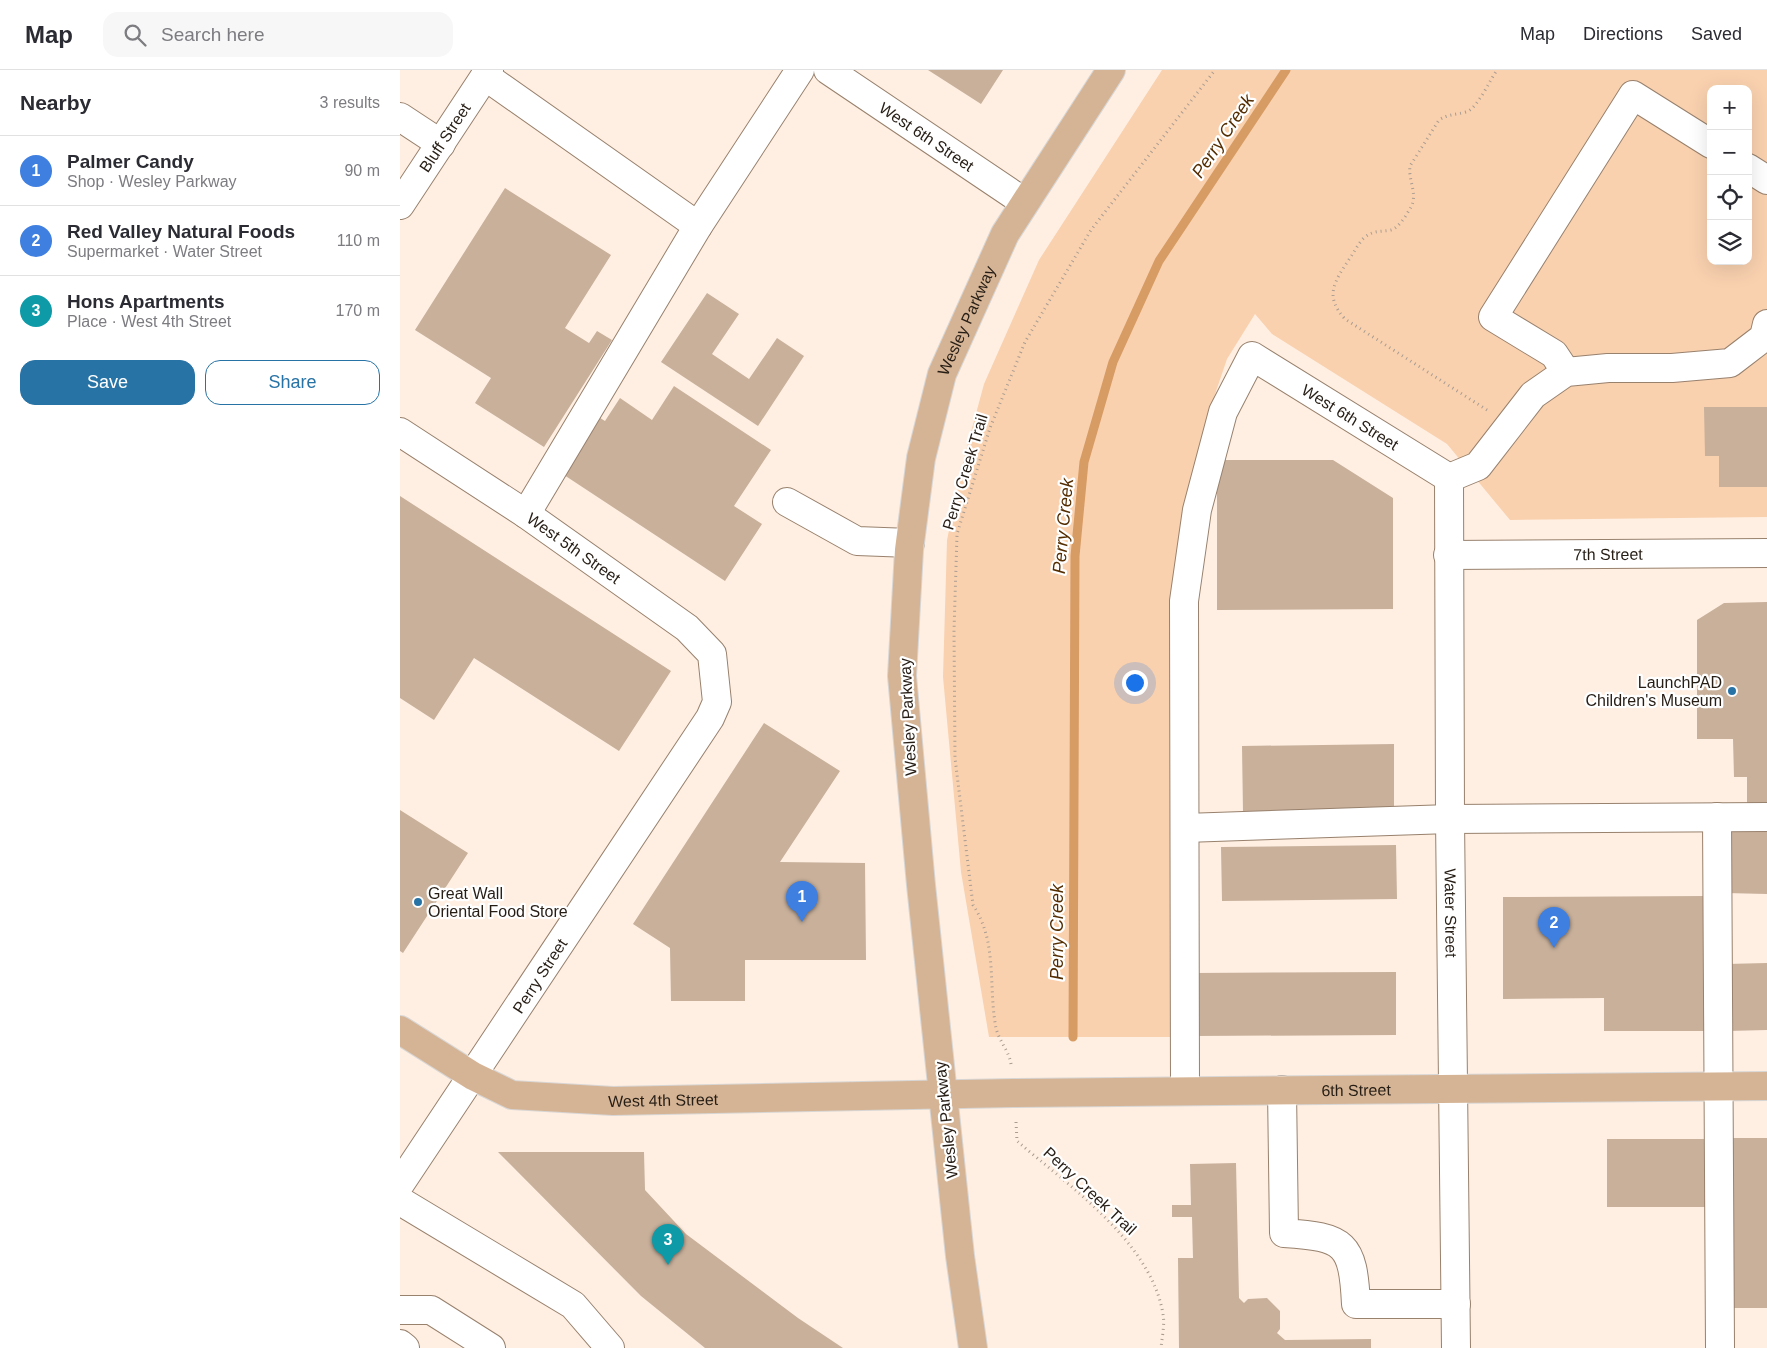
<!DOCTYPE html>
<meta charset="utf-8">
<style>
:root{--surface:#fff;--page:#f7f7f7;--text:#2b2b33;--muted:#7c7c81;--line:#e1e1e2;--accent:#2873a6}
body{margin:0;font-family:Arial,sans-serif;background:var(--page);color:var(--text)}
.controls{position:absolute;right:15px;top:15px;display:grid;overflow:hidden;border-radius:10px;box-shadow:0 5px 20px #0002}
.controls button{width:45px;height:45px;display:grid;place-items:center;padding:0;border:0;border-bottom:1px solid var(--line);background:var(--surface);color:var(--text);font:25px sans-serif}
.you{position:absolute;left:734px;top:612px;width:18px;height:18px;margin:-12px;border:4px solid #fff;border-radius:50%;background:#1a73e8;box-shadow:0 0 0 8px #1a73e833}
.badge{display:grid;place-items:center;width:32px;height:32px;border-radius:50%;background:var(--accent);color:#fff;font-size:16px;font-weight:700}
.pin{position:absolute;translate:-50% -41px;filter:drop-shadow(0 1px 2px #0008)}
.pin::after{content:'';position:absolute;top:26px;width:18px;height:15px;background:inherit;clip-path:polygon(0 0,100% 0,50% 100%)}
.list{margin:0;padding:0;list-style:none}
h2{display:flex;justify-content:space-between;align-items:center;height:65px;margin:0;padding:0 20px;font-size:21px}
h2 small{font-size:16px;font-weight:400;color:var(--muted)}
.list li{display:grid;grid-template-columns:32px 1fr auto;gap:15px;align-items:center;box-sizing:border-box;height:70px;padding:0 20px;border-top:1px solid var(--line)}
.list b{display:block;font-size:19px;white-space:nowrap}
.list p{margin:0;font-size:16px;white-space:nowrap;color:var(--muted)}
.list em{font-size:16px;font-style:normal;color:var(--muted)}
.actions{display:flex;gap:10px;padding:15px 20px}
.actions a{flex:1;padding:11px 0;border:1px solid var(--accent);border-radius:15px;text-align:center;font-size:18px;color:var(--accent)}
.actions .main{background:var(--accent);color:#fff}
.icon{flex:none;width:28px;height:28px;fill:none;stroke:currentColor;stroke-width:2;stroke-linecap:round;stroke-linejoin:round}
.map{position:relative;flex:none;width:1367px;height:1278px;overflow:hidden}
header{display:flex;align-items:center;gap:30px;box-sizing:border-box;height:70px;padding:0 25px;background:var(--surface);border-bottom:1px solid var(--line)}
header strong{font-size:24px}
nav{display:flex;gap:28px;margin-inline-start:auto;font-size:18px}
.search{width:350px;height:45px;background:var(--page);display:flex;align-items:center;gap:12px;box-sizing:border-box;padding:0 18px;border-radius:15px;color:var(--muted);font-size:19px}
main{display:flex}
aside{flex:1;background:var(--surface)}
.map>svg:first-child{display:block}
.green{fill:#f9d1af;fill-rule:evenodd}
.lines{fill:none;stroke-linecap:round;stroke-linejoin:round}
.stream{stroke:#d79b64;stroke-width:9}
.building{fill:#c8b09b}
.minor-casing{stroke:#98816d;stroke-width:30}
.major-casing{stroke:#d8d6d5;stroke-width:30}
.path{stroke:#a99c91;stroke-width:3;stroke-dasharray:1 4;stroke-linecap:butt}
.minor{stroke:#fff;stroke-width:28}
.major{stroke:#d5b495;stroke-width:28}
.poi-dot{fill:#2873a6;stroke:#fff;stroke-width:2}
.labels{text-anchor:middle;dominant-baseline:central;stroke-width:4.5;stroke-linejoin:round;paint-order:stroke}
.street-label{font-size:16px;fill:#261d15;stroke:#fff}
.poi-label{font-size:16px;fill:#261d15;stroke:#fff;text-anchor:end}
.water-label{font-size:18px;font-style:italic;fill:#542d00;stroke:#fff}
</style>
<header>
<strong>Map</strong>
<div class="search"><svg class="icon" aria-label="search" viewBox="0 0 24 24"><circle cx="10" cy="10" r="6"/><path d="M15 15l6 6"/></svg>Search here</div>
<nav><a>Map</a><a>Directions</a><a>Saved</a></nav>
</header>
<main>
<aside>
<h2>Nearby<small>3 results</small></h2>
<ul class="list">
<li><span class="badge" style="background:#3f7fe0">1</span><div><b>Palmer Candy</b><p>Shop · Wesley Parkway</p></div><em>90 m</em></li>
<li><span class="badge" style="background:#3f7fe0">2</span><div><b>Red Valley Natural Foods</b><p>Supermarket · Water Street</p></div><em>110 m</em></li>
<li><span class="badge" style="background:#0f9aa8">3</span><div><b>Hons Apartments</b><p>Place · West 4th Street</p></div><em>170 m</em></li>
</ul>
<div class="actions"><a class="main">Save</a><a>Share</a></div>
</aside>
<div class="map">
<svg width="1367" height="1278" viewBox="0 0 1367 1278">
<rect width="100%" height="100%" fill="#ffefe2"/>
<path class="green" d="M762 0H1367V447L1110 450 1047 374 872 264 855 244 827 289 809 342 784 438 773 967H589L561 802 543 607 547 470 564 388 584 314 639 190ZM1311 19H1348V191H1311Z"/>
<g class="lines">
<path class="stream" d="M673 967 675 486 684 392 713 292 759 191 886 0"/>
</g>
<path class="building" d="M528 0H603L581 34Z
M105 118 211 185 165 258 189 273 197 261 212 270 144 377 75 333 91 308 15 260Z
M307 223 339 244 312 284 349 309 377 268 404 286 358 356 261 292Z
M274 316 371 380 334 436 362 454 325 511 155 399 192 343 205 351 220 328 252 350Z
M1304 337H1367V417H1319V386H1305Z
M817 390H933L993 428V539L817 540Z
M0 426 271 601 219 681 74 588 34 650 0 628Z
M1367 532V737L1347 738V707H1334L1333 669H1297V550L1324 533Z
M364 653 440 701 380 792 465 793 466 890H345V931H271L270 878 233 854Z
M994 674V741L843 742 842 676Z
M0 740 68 783 3 883 0 881Z
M1367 757V824L1325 823 1326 758Z
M996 775 997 829 822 831 821 777Z
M1305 826V961H1204V928L1103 929V827Z
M1367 893V960L1327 961 1326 894Z
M996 902V965L795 966 794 903Z
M1328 1068H1367V1238H1329Z
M1207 1069H1308V1137H1207Z
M98 1082H244L245 1120 286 1164 398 1248 443 1278H305L241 1226Z
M836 1093 839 1228 844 1233 848 1229 867 1228 880 1241V1259L877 1263 885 1270 971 1269V1278H779L778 1188H793L792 1147H772V1135H791L790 1094Z"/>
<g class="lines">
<defs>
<g id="minor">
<path id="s1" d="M428 0 624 132"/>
<path d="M85 6 298 156"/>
<path d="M0 47 41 74"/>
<path d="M1348 98 1367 110"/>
<path id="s2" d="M0 135 89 0"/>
<path d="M1166 302 1154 284 1093 247 1233 25 1311 74"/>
<path id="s3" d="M0 362 126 444 287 558 312 584 317 632 310 648 0 1114"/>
<path id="s4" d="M1049 408 1050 749 1056 1278"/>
<path d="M1049 408 1078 396 1133 325 1166 302 1208 298H1272L1330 293 1364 267 1367 254"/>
<path d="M387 432 457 471 510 473"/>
<path d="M126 444 298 156 400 0"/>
<path id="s5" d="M1048 485 1367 483"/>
<path d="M1317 747 1320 1278"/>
<path d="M785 758 1050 749 1367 747"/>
<path d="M882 1020 884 1163C945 1167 953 1173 956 1234H1056"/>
<path id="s6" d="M785 1021 784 531 797 440 823 342 852 286 1049 408"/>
<path d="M0 1131 173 1235 210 1278"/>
<path d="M0 1240H31L91 1278"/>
<path d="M0 1274 5 1278"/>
</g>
<g id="major">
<path id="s7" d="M0 960 73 1006 112 1025 213 1031 613 1023 1367 1016"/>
<path id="s8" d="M573 1278 560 1186 521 815 502 606 509 480 521 388 542 304 605 164 711 0"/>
</g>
</defs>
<use href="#minor" class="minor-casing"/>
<use href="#major" class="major-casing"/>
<path class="path" d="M1087 340 945 249C924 226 934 212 950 188 955 181 959 172 965 167 974 160 981 162 991 160 999 158 1007 144 1011 137 1018 124 1008 110 1010 96L1039 50C1048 44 1055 45 1066 42 1077 39 1090 10 1097 0
M611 994C609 981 599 971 596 958 588 917 598 872 573 835L555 688 554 561 557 464 590 358 625 272 691 160 815 0
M616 1052 617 1071C669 1116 751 1172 763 1244 765 1254 762 1267 761 1278"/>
<use href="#minor" class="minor"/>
<use href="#major" class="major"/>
</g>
<g class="poi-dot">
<circle cx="1332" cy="621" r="5"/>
<circle cx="18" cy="832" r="5"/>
</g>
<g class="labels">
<g class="street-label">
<text stroke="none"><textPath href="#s1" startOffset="119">West 6th Street</textPath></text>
<text stroke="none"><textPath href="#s2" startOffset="81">Bluff Street</textPath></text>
<text stroke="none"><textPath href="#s8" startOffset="1040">Wesley Parkway</textPath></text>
<text stroke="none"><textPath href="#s6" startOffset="862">West 6th Street</textPath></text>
<text transform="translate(565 402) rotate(-73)">Perry Creek Trail</text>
<text stroke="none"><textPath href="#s3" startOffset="209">West 5th Street</textPath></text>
<text stroke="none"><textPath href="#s5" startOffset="160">7th Street</textPath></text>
<text transform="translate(508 647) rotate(-93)">Wesley Parkway</text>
<text stroke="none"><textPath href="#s4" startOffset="435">Water Street</textPath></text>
<text transform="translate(140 906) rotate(-57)">Perry Street</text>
<text stroke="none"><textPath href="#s7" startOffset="974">6th Street</textPath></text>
<text stroke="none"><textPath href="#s7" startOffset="281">West 4th Street</textPath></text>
<text transform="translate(546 1050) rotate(-96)">Wesley Parkway</text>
<text transform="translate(690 1121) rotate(43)">Perry Creek Trail</text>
</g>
<g class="poi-label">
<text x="1322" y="612">LaunchPAD<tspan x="1322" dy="18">Children's Museum</tspan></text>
<text x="28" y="823" text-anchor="start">Great Wall<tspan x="28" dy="18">Oriental Food Store</tspan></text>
</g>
<g class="water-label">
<text transform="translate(823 66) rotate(-56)">Perry Creek</text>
<text transform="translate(663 456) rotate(-85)">Perry Creek</text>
<text transform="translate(657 862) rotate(-90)">Perry Creek</text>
</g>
</g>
</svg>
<div class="controls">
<button>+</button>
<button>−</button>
<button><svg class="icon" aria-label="locate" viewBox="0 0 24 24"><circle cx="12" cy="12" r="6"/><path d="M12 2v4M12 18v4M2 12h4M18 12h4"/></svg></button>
<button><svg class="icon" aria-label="layers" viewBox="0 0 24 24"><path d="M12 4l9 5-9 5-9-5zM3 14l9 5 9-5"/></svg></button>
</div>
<div class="you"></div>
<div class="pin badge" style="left:402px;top:852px;background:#3f7fe0">1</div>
<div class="pin badge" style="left:1154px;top:878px;background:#3f7fe0">2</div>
<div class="pin badge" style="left:268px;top:1195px;background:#0f9aa8">3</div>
</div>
</main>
